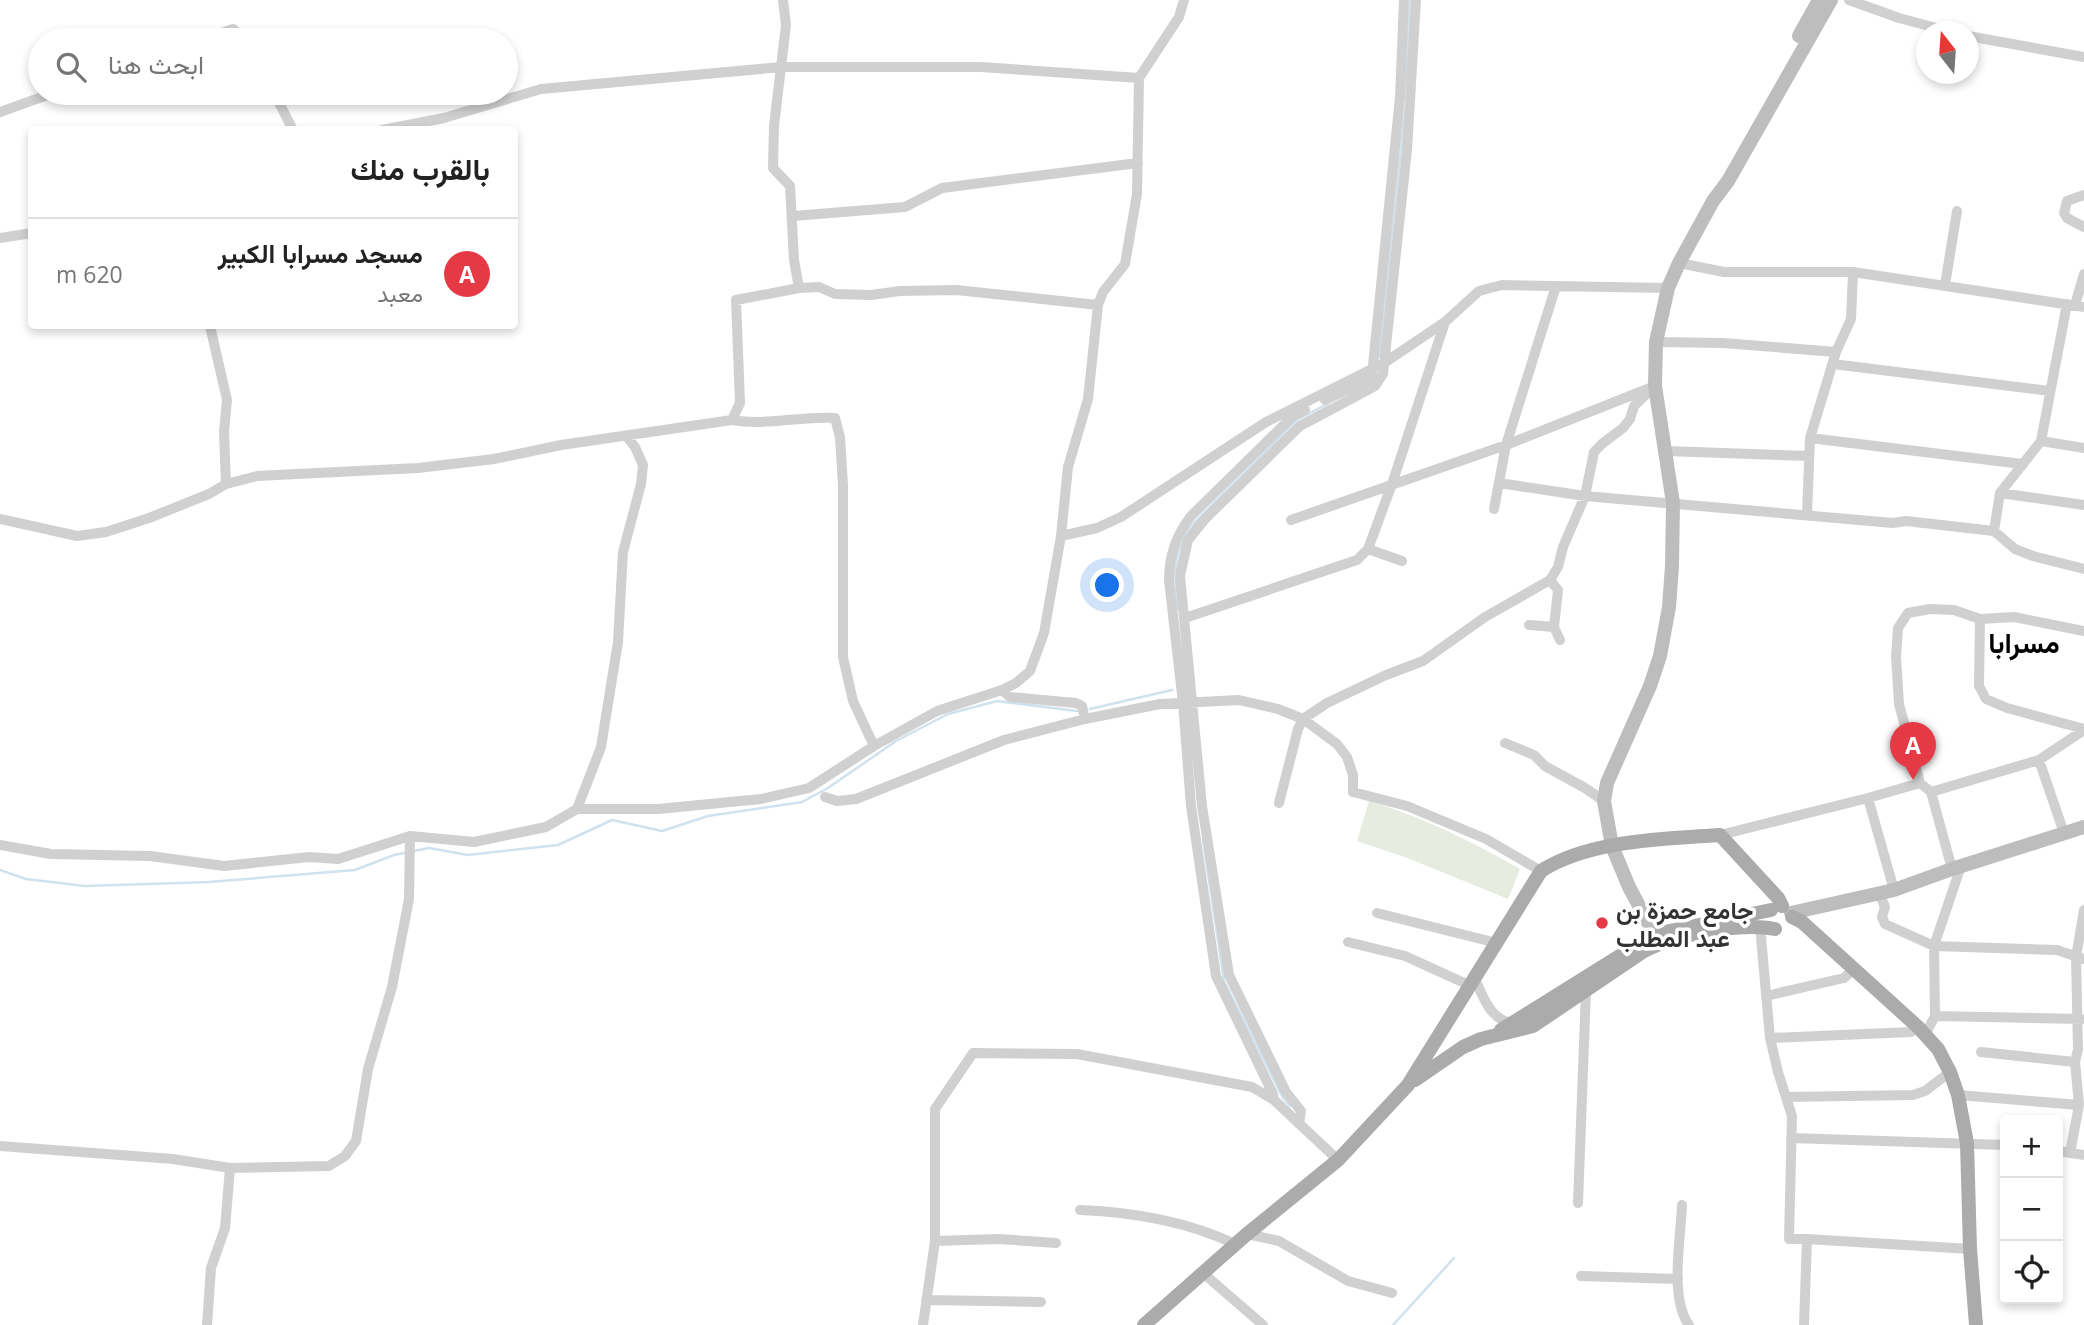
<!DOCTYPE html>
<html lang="ar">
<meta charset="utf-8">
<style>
:root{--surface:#fff;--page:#f2f2f2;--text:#222;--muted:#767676;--line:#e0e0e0;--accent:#e63946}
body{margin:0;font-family:"Open Sans",Vazirmatn,sans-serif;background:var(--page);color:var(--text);direction:rtl}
.controls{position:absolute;right:21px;bottom:21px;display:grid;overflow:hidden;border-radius:7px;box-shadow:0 4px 10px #0003}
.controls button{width:63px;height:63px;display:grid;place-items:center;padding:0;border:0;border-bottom:2px solid var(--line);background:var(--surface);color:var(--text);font:35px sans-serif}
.compass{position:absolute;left:1916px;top:21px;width:63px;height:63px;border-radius:50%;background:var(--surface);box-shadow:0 4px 10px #0003;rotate:343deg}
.you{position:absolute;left:1108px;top:586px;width:24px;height:24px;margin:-18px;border:5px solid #fff;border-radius:50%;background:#1a73e8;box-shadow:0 0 0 10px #1a73e833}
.badge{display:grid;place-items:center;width:46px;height:46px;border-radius:50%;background:var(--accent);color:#fff;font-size:23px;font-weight:700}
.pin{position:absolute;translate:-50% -58px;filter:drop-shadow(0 2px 4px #0008)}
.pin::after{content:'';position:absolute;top:37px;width:24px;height:21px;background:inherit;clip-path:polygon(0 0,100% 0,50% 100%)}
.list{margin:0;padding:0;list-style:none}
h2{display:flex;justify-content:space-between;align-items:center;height:91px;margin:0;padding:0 28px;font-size:30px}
h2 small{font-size:23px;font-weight:400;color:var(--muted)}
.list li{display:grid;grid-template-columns:46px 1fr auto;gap:21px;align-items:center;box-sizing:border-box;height:112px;padding:0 28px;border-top:2px solid var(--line)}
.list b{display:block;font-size:26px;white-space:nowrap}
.list p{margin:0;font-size:23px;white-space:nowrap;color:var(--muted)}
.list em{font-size:23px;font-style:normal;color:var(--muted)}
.icon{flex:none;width:38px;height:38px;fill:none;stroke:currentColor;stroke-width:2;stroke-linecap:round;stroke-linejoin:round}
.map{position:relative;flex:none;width:2084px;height:1325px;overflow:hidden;direction:ltr}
.search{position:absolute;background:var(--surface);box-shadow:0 4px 10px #0003;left:28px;top:28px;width:490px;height:77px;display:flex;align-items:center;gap:18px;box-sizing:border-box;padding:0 24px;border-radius:38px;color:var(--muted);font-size:26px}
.panel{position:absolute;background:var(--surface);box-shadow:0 4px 10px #0003;left:28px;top:126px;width:490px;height:203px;border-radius:7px;direction:rtl}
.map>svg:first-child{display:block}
.green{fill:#e6ecdf}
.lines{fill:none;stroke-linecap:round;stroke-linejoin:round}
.stream{stroke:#cfe2ee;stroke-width:2.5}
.street{stroke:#d0d0d0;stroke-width:10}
.secondary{stroke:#bdbdbd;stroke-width:14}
.primary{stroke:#ababab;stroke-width:14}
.poi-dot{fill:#e63946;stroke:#fff;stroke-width:2.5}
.labels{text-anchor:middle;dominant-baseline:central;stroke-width:7;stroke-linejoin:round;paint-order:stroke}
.poi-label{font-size:24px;font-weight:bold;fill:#333;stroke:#fff;text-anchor:start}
.quarter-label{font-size:28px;font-weight:bold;fill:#000;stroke:#fff}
</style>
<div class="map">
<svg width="2084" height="1325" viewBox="0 0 2084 1325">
<rect width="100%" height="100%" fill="#fff"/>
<path class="green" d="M1369 801C1423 817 1471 841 1520 869L1508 899 1410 859 1357 841Z"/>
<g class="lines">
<path class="stream" d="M1406 87 1410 0
M1379 357 1405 110
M1178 609C1174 576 1172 555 1191 526L1297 420 1329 403
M1090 709 1172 690
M1203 840 1224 981 1283 1098 1290 1106
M0 870 26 879 85 886 209 882 355 870 394 855 429 848 468 855 558 845 612 820 662 831 708 816 802 802 828 788 896 741 948 714 997 701 1077 711
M1393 1325 1454 1258"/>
<path class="street" d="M1849 0 1899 18 1951 32
M1968 36 2084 57
M200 40 233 29 248 40
M274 93 293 130
M0 112 53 93
M382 130 444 118 541 89 782 67H981L1139 78 1179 17 1184 0
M2084 195 2067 201 2064 213 2067 218 2084 227
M793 216 905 207 942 188 1138 163
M0 238 32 233
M1679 263 1724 272H1853L2084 307
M1945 285 1957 211
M799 288 819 287 835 294 871 295 900 291 956 290 1098 305
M2075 305 2084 274
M210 326 227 400 224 432 226 484
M1656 342 1723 343 1836 352
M1833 364 2050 391
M1325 400 1369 379 1372 375 1400 97 1404 0
M732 420C767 426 800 416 835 418L840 437 843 485V657L853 701 874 746
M1810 438 2022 464
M2041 441 2084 448
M1666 451 1809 456
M1499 483 1585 496 1893 523 1906 521 1994 531 2015 549 2033 556 2084 569
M2000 493 2084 505
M1494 509 1506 445 1556 286
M1807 514 1810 438 1836 352 1851 319 1853 272
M0 519 77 536 106 532 149 518 209 494 226 484 257 476 418 468 494 459 561 445 732 420 740 403 736 300 799 288 794 260 790 186 773 168 774 126 786 25 783 0
M1994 531 2000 493 2041 441 2067 304
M1061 536 1068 467 1088 399 1098 305 1103 292 1125 264 1137 194 1139 78
M1368 549 1402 561
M1550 580 1558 590 1554 627 1560 640
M1185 618 1357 560 1368 549 1392 484 1445 322
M1980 619 1979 686 1986 699 2007 708 2084 729
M1529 625 1554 627
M1002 690 1010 697 1076 703 1082 706 1085 719
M1505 743 1534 755 1545 766 1585 788 1604 801
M2039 760 2064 833
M1920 783 1899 704 1896 657 1898 628 1908 613 1930 609 1954 610 1980 619 2014 617 2084 631
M1931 792 1952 869
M825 797 837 801 856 799 1004 740 1085 719 1160 704 1239 700 1278 709 1303 719 1337 744 1347 757 1353 775V792L1407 806 1486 839 1541 871
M1868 798 1894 890
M1279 803 1298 729 1303 719 1327 703 1386 675 1423 661 1485 617 1550 580 1558 567 1563 547 1585 496 1594 452 1603 443 1623 428 1630 419 1634 406 1655 386 1506 445 1291 520
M577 809 601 747 618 642 623 552 641 484 643 465 635 447 627 437
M1720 835 1868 798 1920 783 1931 792 2039 760 2084 730
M0 845 51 854 150 856 224 866 309 857 338 859 410 836 474 842 546 827 577 809H658L761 799 809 788 874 746 937 711 1002 690 1016 683 1030 671 1044 633 1061 536 1097 528 1121 517 1266 422 1384 363 1445 322 1479 291 1502 285 1668 288
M1879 893 1885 907 1882 917 1885 924 1934 946 2057 950 2084 959
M1377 913 1497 943
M1760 926 1770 1038 1778 1072 1792 1116 1789 1239H1807
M1348 942 1405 956 1471 986
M1475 979C1483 997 1491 1021 1513 1023
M1766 996 1844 978 1854 969
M1935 1016 2082 1019
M1925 1035 1935 1016 1934 946 1961 866
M1770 1038 1911 1032 1918 1027
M1981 1052 2075 1062
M1958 1095 2079 1105
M1786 1097 1913 1095 1925 1091 1950 1072
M1274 1100 1273 1094 1216 976 1191 806 1183 703 1169 580C1169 556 1176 535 1191 516L1293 416 1305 410
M1299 1124 1301 1111 1286 1092 1229 975 1202 806 1180 576 1188 540 1205 519 1300 426 1375 386 1383 374 1407 150 1416 0
M1791 1138 2005 1145
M0 1146 173 1159 230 1168 329 1166 345 1156 356 1141 368 1069 392 987 409 899 410 836
M2058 1151 2084 1155
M2070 1153 2079 1105 2075 1062 2078 1049 2076 957 2084 910
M1578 1203 1586 990
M1682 1205C1681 1237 1669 1298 1689 1325
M1080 1210C1134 1212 1186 1221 1235 1244
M1247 1234 1279 1241 1348 1281 1392 1293
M935 1241 999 1239 1056 1243
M1203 1273 1263 1325
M1581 1276 1678 1279
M926 1300 1041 1302
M207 1325 211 1268 225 1228 230 1168
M923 1325 935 1241V1109L973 1053 1077 1054 1252 1087 1274 1100 1338 1160
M1804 1325 1807 1239 1970 1249"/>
<path class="secondary" d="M1799 36 1819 0
M1791 913 1894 890 1952 869 2084 827
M1659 943 1629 887 1612 846 1604 801 1607 783 1650 686 1660 656 1669 607 1672 566 1673 503 1655 386 1656 342 1668 288 1679 263 1713 201 1728 181 1831 0"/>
<path class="primary" d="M1792 917 1802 922 1918 1027 1938 1049 1950 1072 1958 1095 1967 1143 1970 1249 1976 1325
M1501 1030 1655 934 1771 910
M1415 1080 1463 1047 1481 1039 1533 1026 1644 951C1675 935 1741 922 1775 929
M1144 1325 1247 1234 1338 1160 1408 1085 1541 871C1589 840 1664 839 1720 835L1778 898 1782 906"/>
</g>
<circle class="poi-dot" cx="1602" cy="923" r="7"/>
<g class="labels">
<g class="poi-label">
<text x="1616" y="909">جامع حمزة بن<tspan x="1616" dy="28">عبد المطلب</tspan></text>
</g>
<g class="quarter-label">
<text x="2024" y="642">مسرابا</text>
</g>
</g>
</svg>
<div class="controls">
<button>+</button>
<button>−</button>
<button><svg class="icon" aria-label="locate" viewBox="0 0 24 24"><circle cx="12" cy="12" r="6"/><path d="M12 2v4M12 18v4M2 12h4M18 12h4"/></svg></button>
</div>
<svg class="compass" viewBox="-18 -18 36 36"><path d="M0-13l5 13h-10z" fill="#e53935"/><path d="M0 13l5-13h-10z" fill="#767676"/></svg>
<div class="you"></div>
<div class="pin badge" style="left:1913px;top:780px">A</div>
<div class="search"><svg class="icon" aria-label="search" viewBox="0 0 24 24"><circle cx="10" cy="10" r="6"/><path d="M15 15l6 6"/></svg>ابحث هنا</div>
<section class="panel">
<h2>بالقرب منك<small></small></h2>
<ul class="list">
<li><span class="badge">A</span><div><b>مسجد مسرابا الكبير</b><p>معبد</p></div><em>620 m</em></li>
</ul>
</section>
</div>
